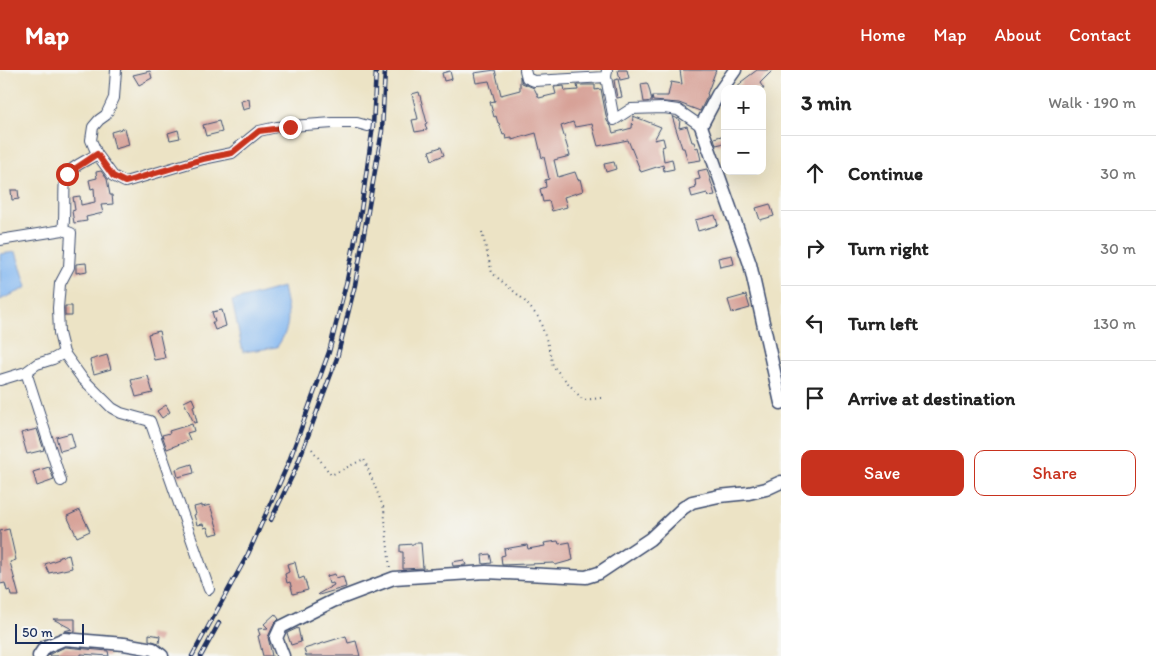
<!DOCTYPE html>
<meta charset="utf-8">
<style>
:root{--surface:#fff;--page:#f2f2f2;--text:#222;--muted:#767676;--line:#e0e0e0;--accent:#c8321e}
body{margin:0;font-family:Itim,sans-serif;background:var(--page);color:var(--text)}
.controls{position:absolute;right:15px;top:15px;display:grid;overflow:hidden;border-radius:10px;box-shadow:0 5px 20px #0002}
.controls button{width:45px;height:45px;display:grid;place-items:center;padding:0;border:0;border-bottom:1px solid var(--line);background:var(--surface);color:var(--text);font:25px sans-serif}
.scale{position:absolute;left:15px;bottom:12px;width:69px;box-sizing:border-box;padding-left:5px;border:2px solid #1b2f5e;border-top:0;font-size:14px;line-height:18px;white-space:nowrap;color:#1b2f5e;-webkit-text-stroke:4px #f6f6f2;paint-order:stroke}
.stop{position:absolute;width:15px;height:15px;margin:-11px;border:4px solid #c8321e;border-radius:50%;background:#fff}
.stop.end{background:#c8321e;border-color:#fff;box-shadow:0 1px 5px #0008}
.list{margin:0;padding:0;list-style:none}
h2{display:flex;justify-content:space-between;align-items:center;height:65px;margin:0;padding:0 20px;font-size:21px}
h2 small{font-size:16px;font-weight:400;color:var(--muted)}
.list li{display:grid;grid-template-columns:32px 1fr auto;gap:15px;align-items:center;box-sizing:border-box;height:75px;padding:0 20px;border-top:1px solid var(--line)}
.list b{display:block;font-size:19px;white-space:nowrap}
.list em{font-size:16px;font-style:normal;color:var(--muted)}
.actions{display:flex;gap:10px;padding:15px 20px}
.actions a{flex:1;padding:11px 0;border:1px solid var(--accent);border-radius:10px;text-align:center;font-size:18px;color:var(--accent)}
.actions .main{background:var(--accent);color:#fff}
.icon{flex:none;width:28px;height:28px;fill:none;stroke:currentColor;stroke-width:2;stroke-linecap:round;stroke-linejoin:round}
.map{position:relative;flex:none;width:781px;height:586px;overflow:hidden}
header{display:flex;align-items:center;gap:30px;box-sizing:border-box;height:70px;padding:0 25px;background:var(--accent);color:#fff}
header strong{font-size:24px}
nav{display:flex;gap:28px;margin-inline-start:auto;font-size:18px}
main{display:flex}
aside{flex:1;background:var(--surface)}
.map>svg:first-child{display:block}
.water{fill:#83b7f1;stroke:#4f73a8}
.building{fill:#d7a197}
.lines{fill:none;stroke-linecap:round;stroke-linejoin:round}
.minor-casing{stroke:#3a4a6d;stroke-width:12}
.tertiary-casing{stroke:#3a4a6d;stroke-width:15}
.path{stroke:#3a4a6d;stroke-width:2;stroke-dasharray:1 4;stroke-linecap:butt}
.minor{stroke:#fff;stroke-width:10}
.tertiary{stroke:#fff;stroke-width:12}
.rail-casing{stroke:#1b2f5e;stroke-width:4.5}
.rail{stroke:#f6f6f2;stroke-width:2.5;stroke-dasharray:8;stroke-linecap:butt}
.route{stroke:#c8321e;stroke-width:6}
</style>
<header>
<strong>Map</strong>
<nav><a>Home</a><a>Map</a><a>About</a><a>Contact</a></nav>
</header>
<main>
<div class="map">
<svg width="781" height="586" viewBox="0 0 781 586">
<rect width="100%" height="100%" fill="#f6f6f2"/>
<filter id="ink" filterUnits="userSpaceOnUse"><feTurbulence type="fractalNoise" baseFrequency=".02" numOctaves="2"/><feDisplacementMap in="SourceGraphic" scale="10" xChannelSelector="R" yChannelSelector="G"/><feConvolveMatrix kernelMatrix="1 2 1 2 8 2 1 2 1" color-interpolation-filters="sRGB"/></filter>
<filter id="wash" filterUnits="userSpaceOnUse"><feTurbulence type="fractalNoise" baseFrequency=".0096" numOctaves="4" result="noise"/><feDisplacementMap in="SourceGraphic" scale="20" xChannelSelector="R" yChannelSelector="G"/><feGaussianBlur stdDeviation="1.12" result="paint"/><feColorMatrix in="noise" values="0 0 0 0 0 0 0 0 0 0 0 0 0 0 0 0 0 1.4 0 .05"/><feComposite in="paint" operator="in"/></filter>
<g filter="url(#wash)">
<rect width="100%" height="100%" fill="#ece3c5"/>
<path class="water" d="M16 182 27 217C18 223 9 225 0 230V184Z
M283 217C288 243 293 254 277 277L243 282 232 231Z"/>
<g id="blocks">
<path class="building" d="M495 0 501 25 520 20V6L522 13 534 18 539 28 556 24 554 17 564 16 565 21 578 20 577 15H595V20L601 19 607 51 611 56 613 63 632 58 633 46 661 57 654 70 663 68 665 76 662 77 664 91 672 89 674 99 664 101 663 95 641 102 628 70 598 76 592 54 575 57 573 52 561 56 570 86 554 90 558 107 575 102 578 110 580 109 583 121 564 127 567 137 552 141 549 131 543 132 540 119 546 117 545 110 549 109 544 87 542 88 536 63 512 70V68L506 69 505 64 503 65 499 53H498L496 46 494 47 490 32 495 31 489 11 476 13 474 3Z
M618 0H627L629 8 620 10Z
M680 0H716L707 24 708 25 700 41 679 33 653 31 652 26H668L671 12 682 14Z
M757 0H773L760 13 764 19H735L742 13 741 12Z
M150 1 152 8 139 15 133 5Z
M450 1 452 9 444 11 442 3Z
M618 9 622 27 617 28 614 10Z
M647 13 649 18 652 31 644 32 641 14Z
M419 22 427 53 425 54 427 60 415 62 412 50 418 49 412 24Z
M249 29 250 38 243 40 241 31Z
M672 46 680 50 679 58 687 56 692 72H694L696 78 698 77 701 90 688 92 684 78H682Z
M219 51 222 62 206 66 203 55Z
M125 58 129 75 115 79 111 62Z
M178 60 180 68 170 70 168 63Z
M725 65V73L716 75 714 68Z
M441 77 444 85 432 90 429 81Z
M614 92 616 99 606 102 604 94Z
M707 99 715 125 708 126 707 123 692 127 690 120 696 118 695 110 700 109 698 101Z
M101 101 107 109 110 125H112L113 134 101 135 103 143 86 147 87 151 74 153 72 141 75 140 73 127 80 126 81 135 95 132 94 118 91 119 89 110 97 108 96 102Z
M11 120H18L19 129 12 130Z
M770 134 774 146 760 150 756 138Z
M715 145 718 155 698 161 695 150Z
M732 185 734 194 720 197 718 188Z
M86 193 87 201 76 203V194Z
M746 225 750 238 732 243 728 230Z
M65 236H72V246H65Z
M222 240 226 256 215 260 212 252H215L212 242Z
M159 261 165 288 154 290 148 264Z
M107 285 111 299 94 304 90 290Z
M148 306 153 323 136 327 131 310Z
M192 328 195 335 193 336 197 352 194 353 184 332Z
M166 335 170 342 162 348 157 341Z
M192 354 194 361 187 363 190 370 167 379 162 365 170 363 169 361Z
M37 359 44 380 27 384 21 363Z
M71 363 75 377 60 381 56 367Z
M192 394 194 403 178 407 176 399Z
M49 397 54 410 37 416 33 402Z
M202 435V437L210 435 219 463 210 465 207 457 204 458 203 454 197 455 194 445 196 444 194 437Z
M80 440 90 461 77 467 67 446Z
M9 459 16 490 10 492 19 526H11L10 520 7 521 5 513 0 514V461Z
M558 471 559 474 570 472 573 490 555 495 554 493 502 495 501 486 505 485 504 479 527 475 528 479 545 476 544 473Z
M414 473H421L423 498 403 499V482H400V475L414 474Z
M490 484 492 493 483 494 482 485Z
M69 485 72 498 49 503 45 494 59 489V487Z
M464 490 466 495 453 496 452 492Z
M295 492 299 509 304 507 308 520 293 524 290 512 287 513 285 504 289 502 287 494Z
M335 504 336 508 343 506 346 517 319 525 318 524 334 515 333 513 329 514 327 506Z
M275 544 279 549 274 554 268 567 272 586H263L258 566 260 565 258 559 268 558 264 554Z
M53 549H75V562L64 561 72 559Z
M298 558 301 572 291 575 287 563Z
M149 564 160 566 159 573 149 570Z
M346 566 348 573 356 571 360 586H306L304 579Z
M65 577 108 581 109 586 81 584V586H49L50 584Z"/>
</g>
</g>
<g filter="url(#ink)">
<use href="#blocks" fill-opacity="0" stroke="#3a4a6d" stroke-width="1"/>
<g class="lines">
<defs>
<path id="minor" d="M116 0 114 28 106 45 99 50 93 57 91 70 97 84 113 106 125 112 203 89 232 83 259 61 277 57 333 53H357L368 56
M525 0 527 8 534 11 606 7
M607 0 606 7 614 50 631 39 664 38 678 40 701 56
M63 160C66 147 62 110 67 104 74 95 88 90 97 84
M0 170 63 160 71 163 69 197 60 214 58 238 59 263 64 283 82 308 112 338 121 343 150 351 209 519
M26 302 61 411
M0 310 26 302 37 294 53 289 64 283"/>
<path id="tertiary" d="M735 0 718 24 701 56 750 194 781 333
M39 586 45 577 64 569 124 574 153 579 162 586
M283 586 276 568 281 557 333 531 394 508 486 502 586 507 599 503 650 469 683 438 692 432 719 426 749 423 766 419 781 412"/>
</defs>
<use href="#minor" class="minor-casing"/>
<use href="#tertiary" class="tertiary-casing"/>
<path class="path" d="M482 162 492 203 523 229 539 248 548 275 553 296 583 330 601 328
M312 379 331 405 364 389 384 439 390 499"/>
<use href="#minor" class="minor"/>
<use href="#tertiary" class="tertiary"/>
<defs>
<path id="rail" d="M271 450 296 398 337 288 355 215 382 61 385 0
M192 586 248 484 288 394 329 282 347 210 361 140 373 56 376 0
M201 586 219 553"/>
</defs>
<use href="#rail" class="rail-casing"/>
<use href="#rail" class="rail"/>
</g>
</g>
<g class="lines" filter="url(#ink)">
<path class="route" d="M67 104 97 84 113 106 125 112 203 89 232 83 259 61 290 57"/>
</g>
</svg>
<div class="controls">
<button>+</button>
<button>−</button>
</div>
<div class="scale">50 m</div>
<div class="stop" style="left:67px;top:104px"></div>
<div class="stop end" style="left:290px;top:57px"></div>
</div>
<aside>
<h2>3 min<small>Walk · 190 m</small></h2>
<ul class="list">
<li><svg class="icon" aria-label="ahead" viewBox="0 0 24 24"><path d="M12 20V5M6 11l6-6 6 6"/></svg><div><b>Continue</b></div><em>30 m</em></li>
<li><svg class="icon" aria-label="right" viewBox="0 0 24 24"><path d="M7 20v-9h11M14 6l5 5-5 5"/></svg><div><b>Turn right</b></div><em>30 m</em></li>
<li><svg class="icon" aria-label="left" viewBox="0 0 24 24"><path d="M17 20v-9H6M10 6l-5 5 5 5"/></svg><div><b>Turn left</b></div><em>130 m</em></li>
<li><svg class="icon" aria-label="arrive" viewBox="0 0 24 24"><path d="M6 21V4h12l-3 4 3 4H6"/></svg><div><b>Arrive at destination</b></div></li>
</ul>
<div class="actions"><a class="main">Save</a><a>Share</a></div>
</aside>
</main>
